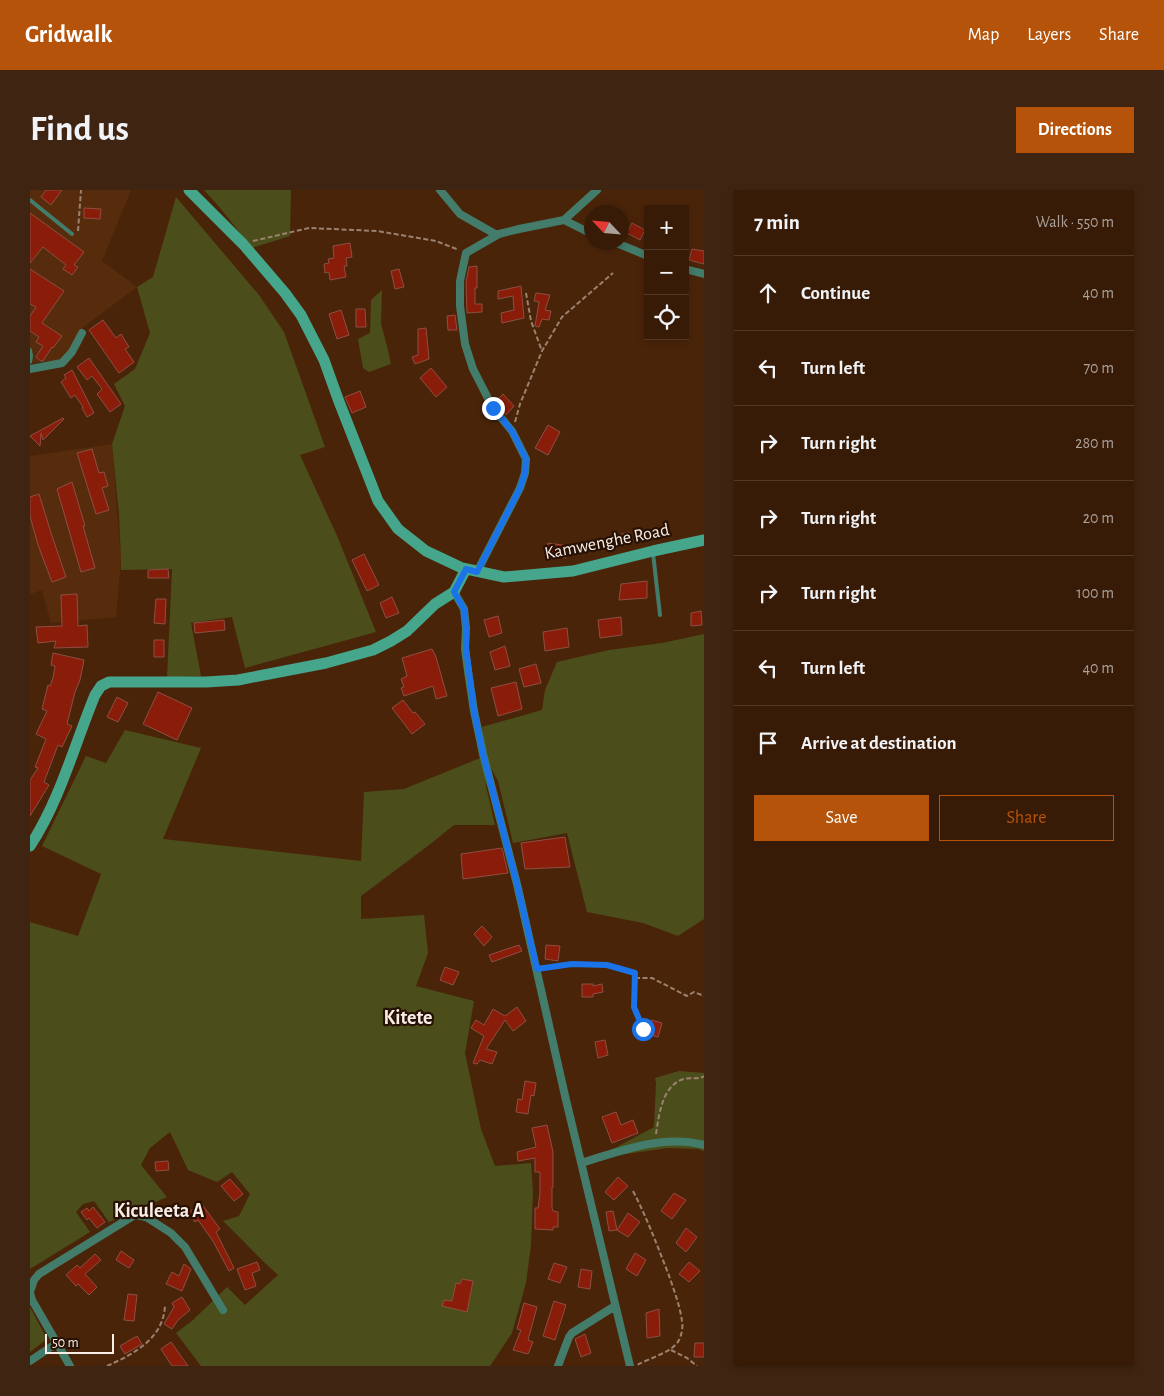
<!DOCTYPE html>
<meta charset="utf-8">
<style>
:root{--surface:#381b07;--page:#3f2411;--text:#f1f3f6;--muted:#aba19b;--line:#523928;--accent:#b45309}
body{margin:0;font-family:"Alegreya Sans",sans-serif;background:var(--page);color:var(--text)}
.controls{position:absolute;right:15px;top:15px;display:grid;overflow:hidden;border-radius:0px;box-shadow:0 2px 8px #0003}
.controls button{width:45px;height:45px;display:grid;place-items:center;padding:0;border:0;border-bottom:1px solid var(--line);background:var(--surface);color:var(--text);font:25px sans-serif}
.compass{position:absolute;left:554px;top:15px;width:45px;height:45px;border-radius:50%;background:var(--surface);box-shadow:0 2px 8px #0003;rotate:296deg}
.scale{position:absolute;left:15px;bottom:12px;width:69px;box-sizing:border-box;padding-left:5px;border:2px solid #faede6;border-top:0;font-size:14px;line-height:18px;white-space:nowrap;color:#faede6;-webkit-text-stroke:4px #261104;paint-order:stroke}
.stop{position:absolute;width:15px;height:15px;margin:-11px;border:4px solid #1a73e8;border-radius:50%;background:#fff}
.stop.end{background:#1a73e8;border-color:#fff;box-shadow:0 1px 5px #0008}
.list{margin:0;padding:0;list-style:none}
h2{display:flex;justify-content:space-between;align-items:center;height:65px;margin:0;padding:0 20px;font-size:21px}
h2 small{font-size:16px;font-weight:400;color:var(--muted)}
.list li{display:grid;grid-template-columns:32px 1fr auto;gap:15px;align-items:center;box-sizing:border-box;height:75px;padding:0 20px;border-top:1px solid var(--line)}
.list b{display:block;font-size:19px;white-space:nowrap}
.list em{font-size:16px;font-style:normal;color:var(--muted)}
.actions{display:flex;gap:10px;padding:15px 20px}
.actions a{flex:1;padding:11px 0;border:1px solid var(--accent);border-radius:0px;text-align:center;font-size:18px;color:var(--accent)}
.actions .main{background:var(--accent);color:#fff}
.icon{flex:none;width:28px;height:28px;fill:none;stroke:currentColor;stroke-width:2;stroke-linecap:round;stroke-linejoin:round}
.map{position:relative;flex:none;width:674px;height:1176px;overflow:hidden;border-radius:0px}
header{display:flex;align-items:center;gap:30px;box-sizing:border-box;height:70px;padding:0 25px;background:var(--accent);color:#fff}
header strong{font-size:24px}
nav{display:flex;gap:28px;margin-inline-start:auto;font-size:18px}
.intro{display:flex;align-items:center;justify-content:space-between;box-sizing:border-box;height:120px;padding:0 30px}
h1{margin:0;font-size:35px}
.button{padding:12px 22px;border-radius:0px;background:var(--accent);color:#fff;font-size:18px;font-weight:700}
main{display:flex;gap:30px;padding:0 30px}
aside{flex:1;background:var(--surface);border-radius:0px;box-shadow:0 2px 8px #0003}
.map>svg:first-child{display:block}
.built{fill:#572c0d}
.green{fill:#4b4e1a}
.building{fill:#8a1d0a;stroke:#8d4f43}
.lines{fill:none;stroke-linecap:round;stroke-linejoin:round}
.path{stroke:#9b816f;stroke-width:2;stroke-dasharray:5 2.5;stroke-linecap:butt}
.lane{stroke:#437c6a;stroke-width:4}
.street{stroke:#437c6a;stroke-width:8}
.secondary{stroke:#46a68b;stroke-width:11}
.route{stroke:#1a73e8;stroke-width:6}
.labels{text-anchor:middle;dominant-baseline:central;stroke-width:4.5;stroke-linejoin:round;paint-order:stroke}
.street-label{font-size:18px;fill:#faede6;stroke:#261104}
.quarter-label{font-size:20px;font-weight:bold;fill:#faede6;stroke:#261104}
</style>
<header>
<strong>Gridwalk</strong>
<nav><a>Map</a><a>Layers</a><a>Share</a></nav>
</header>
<div class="intro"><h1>Find us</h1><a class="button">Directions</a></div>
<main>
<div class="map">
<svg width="674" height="1176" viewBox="0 0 674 1176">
<rect width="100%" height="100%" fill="#4a2409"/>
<path class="built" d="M0 0H101L72 71 107 97 52 138 40 160 30 170 0 173Z
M82 254 91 370 86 427 21 433 12 400 0 404V266Z"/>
<path class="green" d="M174 0H261L260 46 222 58 191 19Z
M146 7 229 105 254 142 295 257 270 265 308 348 346 442 215 478 202 427 161 433 171 486 137 488 142 379 91 380V369L89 324 82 254 95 216 84 194 105 179 120 143 107 97 123 87Z
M352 100 351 134 358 160 361 174 339 182 333 178 328 149 340 143 341 110Z
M674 444V729L648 746 613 733 557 722 537 643 483 653 468 591 455 567 456 596 465 635H424L399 655 331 706V729L394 725 398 763 386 796 444 811 435 863 451 939 465 976 501 973 503 1002 501 1055 496 1093 482 1143 460 1176H171L146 1143 163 1130 197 1097 215 1115 248 1085C229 1068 212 1049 193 1031L209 1026 220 1004 202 982 187 992 158 980 140 942 120 958 111 975 137 1007 79 1032 64 1011 53 1014 46 1022 60 1042 0 1079V732L48 746 71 684 12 656 56 566 76 573 95 540 171 558 133 649 331 671 334 602 374 599 455 566 452 537 512 520 515 500 527 472 579 460 632 453Z
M649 881 674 883V961L668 959 638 958 575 967 551 978 555 974 624 937 626 893 625 888Z
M0 1117 17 1149 0 1162Z"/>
<path class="building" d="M16 0H32L21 15 11 7Z
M54 18 71 19 70 29 54 28Z
M0 23 54 62 44 75 48 77 42 85 33 79 36 75 13 57 0 73Z
M602 33 615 40 610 50 597 43Z
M320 53 322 67 316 68 317 76H314L316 87 300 90 299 82 295 83 294 74 299 73 298 69 304 68 303 56Z
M662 59 674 61V74L659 70Z
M447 76V98H445V114H452V122L437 123 436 92 439 77Z
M0 79 34 101 12 133 32 146 23 158 22 157 13 171H11L6 167 13 156 6 152 9 147 0 141V126L6 117 0 114Z
M369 79 374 97 365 99 361 81Z
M491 96 494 128 472 133 471 123 484 120 483 106 468 109V101Z
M506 103 520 105 515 120 521 121 519 130 512 129 509 137 505 136 509 112 504 111Z
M326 119H335L336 137H326Z
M311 120 319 145 307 149 299 124Z
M425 125 427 140H418L417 126Z
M73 130 86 148 91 144 99 157 95 159 104 172 89 183 59 140Z
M396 138 399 169 385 174 382 167 388 165V139Z
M59 168 91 214 80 222 67 204 72 199 62 186 57 190 47 177Z
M401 178 417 197 406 207 390 188Z
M42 180 64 223 57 227 52 218 53 217 45 205 41 208 31 192 36 188 34 185Z
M330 201 336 217 322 223 315 207Z
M473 204 484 216 476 225 466 211Z
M33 228 34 229 13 250 11 243 10 256 0 246Z
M518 235 530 242 518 265 505 258Z
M62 259 69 283 74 282 78 296 72 298 79 320 66 324 47 263Z
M42 292 55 336H53L65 378 51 382 27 299Z
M9 304 22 346 36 387 22 392 8 355 0 326V307Z
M599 342 601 353 586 356 585 346Z
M518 353 539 356 536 368 515 366Z
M334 364 349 395 337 401 322 370Z
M138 379 139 388H118V380Z
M617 391V408L589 410 591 394Z
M47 404 48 436 57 435 58 457 24 458 26 451 8 453 6 437 32 436 31 405Z
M362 407 369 423 356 428 350 413Z
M126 409H136L135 434 124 433Z
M671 421 672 435 661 436V423Z
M468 426 472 443 459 447 454 430Z
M591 427 592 445 570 448 568 430Z
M194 430 195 440 165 443 164 433Z
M537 438 539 457 515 461 513 442Z
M124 450H134V467H124Z
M475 456 480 476 465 480 460 462Z
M402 459 406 467 417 506 406 509 403 496 374 506 371 498 374 497 371 489 377 486 372 468Z
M23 463 54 470 50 490 45 502 37 534 42 536 32 557 28 555 14 592 19 595 0 626V590L8 578 5 577 16 549 6 544 17 521 12 519 18 495 20 496 23 488 25 476 21 475Z
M506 474 511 493 494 497 489 479Z
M486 492 492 519 468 526 461 498Z
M128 502 162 518 147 550 113 534Z
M87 507 98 513 88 532 77 527Z
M373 510 383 523 385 522 395 534 382 544 362 518Z
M535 647 540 677 495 679 491 653Z
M472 658 478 683 433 689 431 664Z
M452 736 462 747 454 756 444 744Z
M489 755 492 761 462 772 459 765Z
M516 755 530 756 528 771 515 769Z
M415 777 429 782 423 795 410 790Z
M552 794H563V796L572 794 573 802 563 804V807H552Z
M487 817 496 831 483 841 475 830 456 859 467 862 462 874 450 870 447 874 443 873 454 846 441 838 446 830 454 835 463 819 475 826Z
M621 830 632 833 628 847 617 844Z
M575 850 578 865 568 868 565 852Z
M495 891 506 893 504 906 501 905 498 924 486 922 488 909 492 910Z
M586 922 591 935 603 930 608 943 582 953 572 927Z
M517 935 523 962V997H522V1018L523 1021 528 1022V1037H523V1040L505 1039V1018H508L510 1003V982H505V968L488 971 487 962 506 957 502 938Z
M138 971 139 980 126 981 125 972Z
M588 987 598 996 584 1010 575 1002Z
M200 989 213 1004 204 1011 191 996Z
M644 1003 656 1010 642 1029 631 1021Z
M171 1013 190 1039 186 1042 204 1078 199 1081 183 1051 168 1030 165 1032 158 1023Z
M63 1017 75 1032 67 1038 59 1028 57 1030 51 1022 57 1018 59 1021Z
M583 1021 587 1040 579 1041 576 1022Z
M598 1023 610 1032 598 1047 587 1040Z
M656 1038 667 1047 656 1062 646 1053Z
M91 1061 104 1070 99 1078 86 1070Z
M605 1063 616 1070 607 1086 596 1079Z
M65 1064 71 1070 55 1084 67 1097 59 1105 48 1094 46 1096 36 1085 47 1075 50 1078Z
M227 1072 230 1080 222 1083 226 1096 215 1100 207 1079Z
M659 1072 670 1081 659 1092 649 1084Z
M524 1073 537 1077 530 1093 518 1089Z
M154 1074 161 1079 152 1101 136 1094 142 1082 149 1086Z
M551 1079 562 1081 560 1099 548 1097Z
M432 1089 443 1091 437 1122 412 1116 414 1110 422 1111 426 1093 430 1094Z
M98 1104 107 1105 104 1131 94 1130Z
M152 1107 160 1120 148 1130 142 1139 134 1134 144 1117 142 1113Z
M524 1111 536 1115 525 1150 513 1146Z
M494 1113 507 1117 498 1150 503 1152 498 1164 483 1160 491 1140 487 1139Z
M629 1119 630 1146 617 1148 616 1123Z
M555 1144 561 1163 551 1167 545 1149Z
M107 1146 112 1154 95 1164 90 1156Z
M141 1152 158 1176H142L131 1159Z
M665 1153H674V1167H664Z"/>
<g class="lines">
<path class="path" d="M48 41 51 0
M223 51 279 38 347 41 406 51 429 60
M496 103 501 131 512 161
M485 232 490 214 512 161 532 127 583 83
M513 778 542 774 577 775 605 783 604 817 613 839
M605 788H622L657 806 664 802 674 806
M626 944C629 925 632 895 654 889 661 887 668 890 674 886
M603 1001C617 1028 627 1055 638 1083 643 1097 650 1116 652 1131 653 1137 652 1144 649 1150 643 1162 620 1168 607 1175
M641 1160 657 1168 667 1176
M77 1176C104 1164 134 1148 135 1115"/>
<path class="lane" d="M0 10 42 44
M0 160 1 166 0 172
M623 363 630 425"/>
<path class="street" d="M410 0 430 24 465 44H469L489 39 534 30 567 0
M534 30 562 44
M584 52 618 66
M655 79 674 84
M0 179 32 173 42 162 52 143
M447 382 490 298 495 283 496 269 482 241 463 218 443 179 435 154 430 116V91L436 63 469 44
M424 402 434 419 436 438 435 459 438 481 444 521 453 564 487 694 536 910 600 1176
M551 973C591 961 632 944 674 955
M0 1102 4 1090 9 1084 103 1026 106 1025 116 1027 141 1043 155 1057 193 1120
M0 1103 2 1110 40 1176
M0 1171 27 1153
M528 1176 539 1147 542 1143 585 1116"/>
<path class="secondary" d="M159 0 213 54 255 103 271 125 294 170 308 209 348 311 368 339 396 361 432 378 474 387 543 381 623 361 674 350
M0 656C30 610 44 556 65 505L71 496 79 492H176L208 490 296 473 343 460 361 451 377 441 405 414 424 402 436 379"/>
</g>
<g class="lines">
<path class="route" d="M463 218 482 241 496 269 495 283 490 298 447 382 436 379 424 402 434 419 436 438V458L444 521 453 564 487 694 507 779 542 774 577 775 605 783 604 817 613 839"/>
</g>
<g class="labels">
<g class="street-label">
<text transform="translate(577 352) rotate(-11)">Kamwenghe Road</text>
</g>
<g class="quarter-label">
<text x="378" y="828">Kitete</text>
<text x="129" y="1021">Kiculeeta A</text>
</g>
</g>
</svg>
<div class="controls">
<button>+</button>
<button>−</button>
<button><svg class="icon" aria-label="locate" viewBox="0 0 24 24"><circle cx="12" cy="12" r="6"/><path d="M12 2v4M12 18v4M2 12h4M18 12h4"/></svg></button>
</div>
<svg class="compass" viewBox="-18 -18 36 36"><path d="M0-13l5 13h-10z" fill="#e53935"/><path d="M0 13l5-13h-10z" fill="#aba19b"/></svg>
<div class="scale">50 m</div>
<div class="stop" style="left:613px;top:839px"></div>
<div class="stop end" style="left:463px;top:218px"></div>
</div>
<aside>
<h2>7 min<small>Walk · 550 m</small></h2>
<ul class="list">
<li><svg class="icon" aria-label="ahead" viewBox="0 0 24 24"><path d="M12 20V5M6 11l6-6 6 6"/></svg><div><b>Continue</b></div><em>40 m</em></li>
<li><svg class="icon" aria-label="left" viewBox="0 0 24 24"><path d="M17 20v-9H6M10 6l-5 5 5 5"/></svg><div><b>Turn left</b></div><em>70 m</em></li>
<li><svg class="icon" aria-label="right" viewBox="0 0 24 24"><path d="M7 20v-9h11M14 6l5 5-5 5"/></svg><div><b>Turn right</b></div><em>280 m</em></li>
<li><svg class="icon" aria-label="right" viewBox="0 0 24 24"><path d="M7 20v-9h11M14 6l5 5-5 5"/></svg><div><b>Turn right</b></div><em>20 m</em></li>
<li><svg class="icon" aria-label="right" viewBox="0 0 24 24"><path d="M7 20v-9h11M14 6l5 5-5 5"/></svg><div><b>Turn right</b></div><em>100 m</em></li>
<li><svg class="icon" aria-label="left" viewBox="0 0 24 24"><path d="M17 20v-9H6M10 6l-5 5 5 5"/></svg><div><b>Turn left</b></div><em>40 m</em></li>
<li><svg class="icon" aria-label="arrive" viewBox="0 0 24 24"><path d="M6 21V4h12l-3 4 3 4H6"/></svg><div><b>Arrive at destination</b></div></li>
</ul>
<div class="actions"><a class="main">Save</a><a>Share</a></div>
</aside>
</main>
